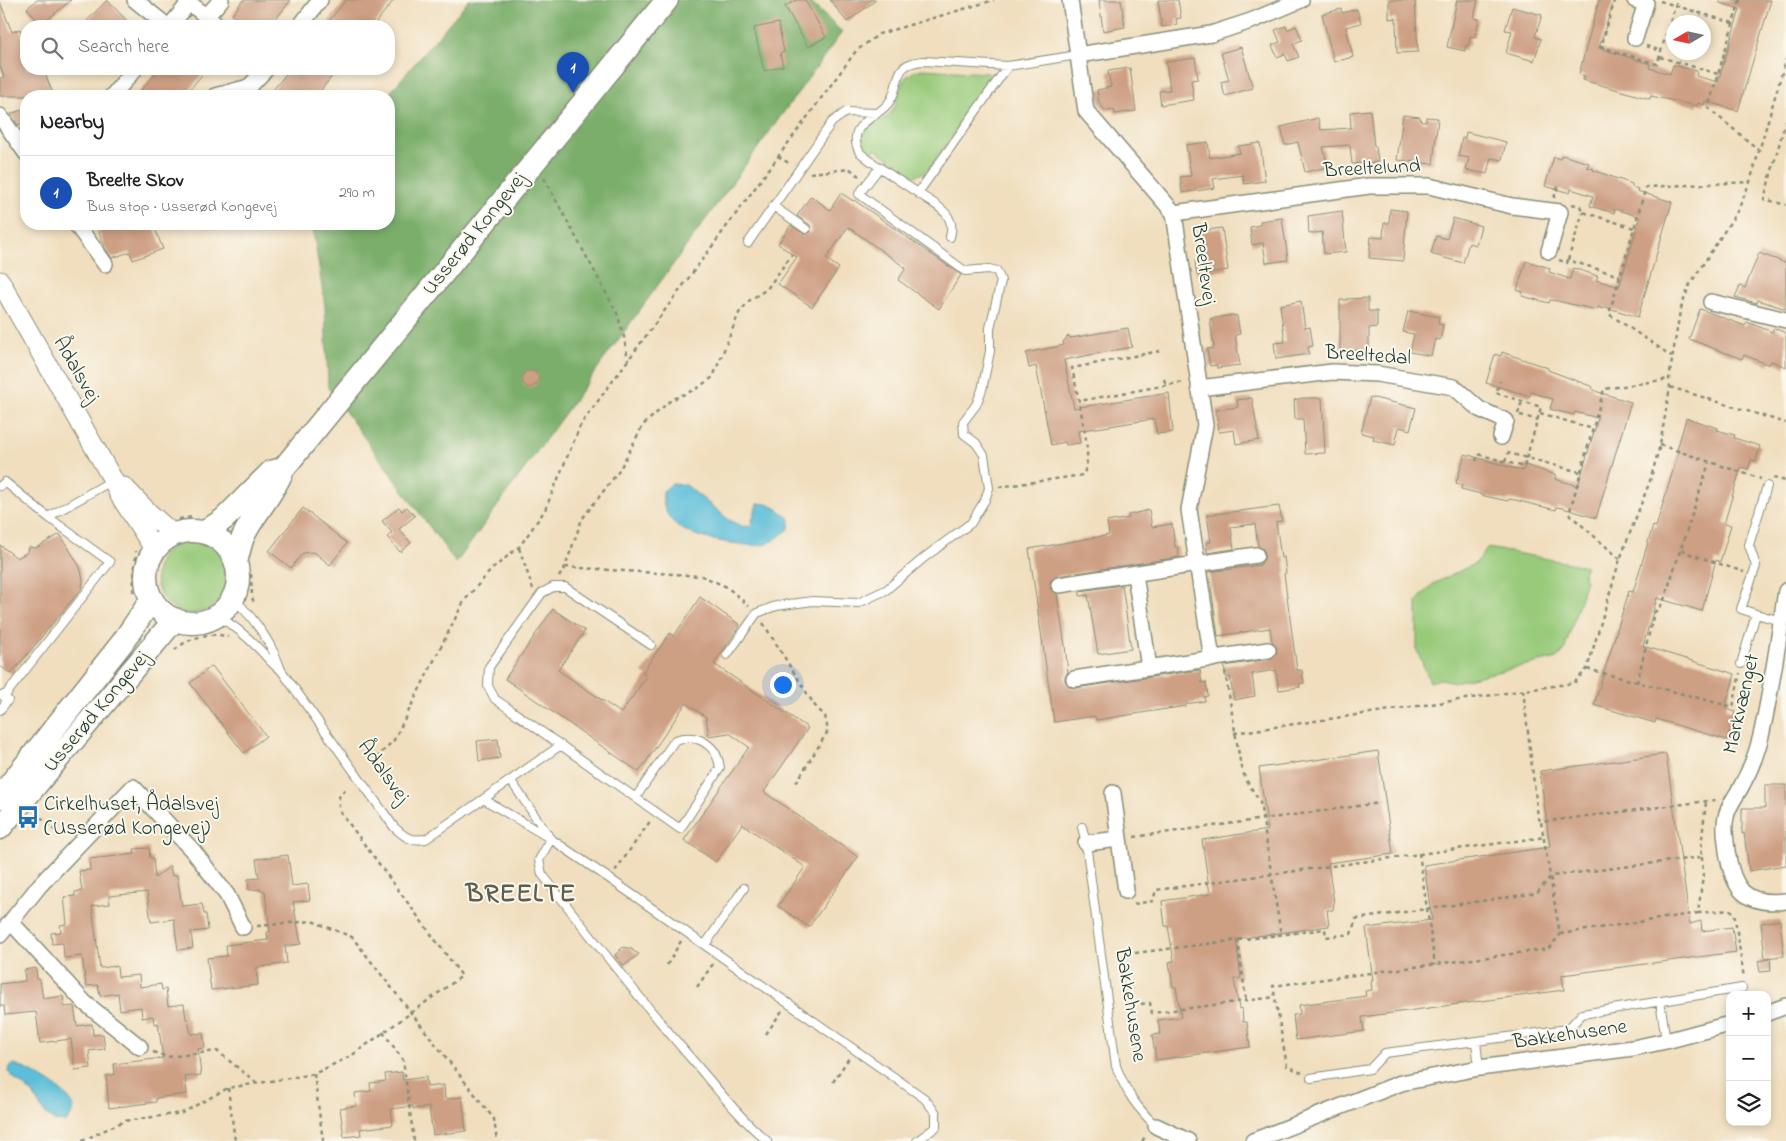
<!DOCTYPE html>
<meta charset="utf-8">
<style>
:root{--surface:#fff;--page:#f6f6f6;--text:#202124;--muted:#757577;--line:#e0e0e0;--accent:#0b8043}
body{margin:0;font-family:"Indie Flower",sans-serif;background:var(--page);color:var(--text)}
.controls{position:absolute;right:15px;bottom:15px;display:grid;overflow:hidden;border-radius:10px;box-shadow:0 2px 8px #0003}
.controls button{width:45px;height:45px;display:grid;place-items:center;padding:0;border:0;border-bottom:1px solid var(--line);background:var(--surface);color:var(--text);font:25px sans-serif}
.compass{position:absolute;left:1666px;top:15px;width:45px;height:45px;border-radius:50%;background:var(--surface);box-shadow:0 2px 8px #0003;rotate:261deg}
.you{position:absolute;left:782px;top:684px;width:18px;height:18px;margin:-12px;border:4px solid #fff;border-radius:50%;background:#1a73e8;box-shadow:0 0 0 8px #1a73e833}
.badge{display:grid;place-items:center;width:32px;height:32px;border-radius:50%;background:var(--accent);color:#fff;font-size:16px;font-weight:700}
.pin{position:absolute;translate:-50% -41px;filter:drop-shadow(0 1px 2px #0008)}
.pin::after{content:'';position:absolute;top:26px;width:18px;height:15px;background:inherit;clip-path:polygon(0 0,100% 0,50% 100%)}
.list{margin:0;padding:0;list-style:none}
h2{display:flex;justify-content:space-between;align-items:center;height:65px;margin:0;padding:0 20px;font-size:21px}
h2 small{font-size:16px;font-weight:400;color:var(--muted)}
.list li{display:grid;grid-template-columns:32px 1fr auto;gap:15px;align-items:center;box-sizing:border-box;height:75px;padding:0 20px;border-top:1px solid var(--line)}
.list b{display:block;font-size:19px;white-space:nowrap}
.list p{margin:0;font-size:16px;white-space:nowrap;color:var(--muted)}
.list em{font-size:16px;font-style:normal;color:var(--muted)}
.icon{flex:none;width:28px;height:28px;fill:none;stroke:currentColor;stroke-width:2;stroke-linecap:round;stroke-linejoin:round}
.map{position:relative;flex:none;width:1786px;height:1141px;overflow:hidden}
.search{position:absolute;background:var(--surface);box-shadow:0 2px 8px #0003;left:20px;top:20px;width:375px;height:55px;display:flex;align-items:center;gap:12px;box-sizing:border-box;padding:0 18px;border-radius:20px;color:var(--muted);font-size:19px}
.panel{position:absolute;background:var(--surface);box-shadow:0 2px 8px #0003;left:20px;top:90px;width:375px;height:140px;border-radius:20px}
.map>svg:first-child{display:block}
.green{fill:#98ca7a;stroke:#5c8457}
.forest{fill:#7aae6a;stroke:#4c764f}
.water{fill:#5bbed9;stroke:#3d7e86}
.building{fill:#cd9f83}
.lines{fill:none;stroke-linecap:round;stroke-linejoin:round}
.service-casing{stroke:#888e79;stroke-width:10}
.minor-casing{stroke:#888e79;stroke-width:18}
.tertiary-casing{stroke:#888e79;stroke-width:21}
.secondary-casing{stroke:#888e79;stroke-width:25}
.path{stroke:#888e79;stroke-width:2.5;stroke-dasharray:4 4;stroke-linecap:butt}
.service{stroke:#fff;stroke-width:8}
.minor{stroke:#fff;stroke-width:15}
.tertiary{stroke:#fff;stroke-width:19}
.secondary{stroke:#fff;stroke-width:22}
.labels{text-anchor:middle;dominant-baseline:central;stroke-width:4;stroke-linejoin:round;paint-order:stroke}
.street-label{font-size:21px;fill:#1f3d34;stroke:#fbf7ec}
.poi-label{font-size:21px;fill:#1f3d34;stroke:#fbf7ec;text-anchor:start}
.district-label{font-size:26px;font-weight:bold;letter-spacing:1px;fill:#5c5f50;stroke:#fbf7ec}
</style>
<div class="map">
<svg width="1786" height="1141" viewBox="0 0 1786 1141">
<rect width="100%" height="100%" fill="#fbf7ec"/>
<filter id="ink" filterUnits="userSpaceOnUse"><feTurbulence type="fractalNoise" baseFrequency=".02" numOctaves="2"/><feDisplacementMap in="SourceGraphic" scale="10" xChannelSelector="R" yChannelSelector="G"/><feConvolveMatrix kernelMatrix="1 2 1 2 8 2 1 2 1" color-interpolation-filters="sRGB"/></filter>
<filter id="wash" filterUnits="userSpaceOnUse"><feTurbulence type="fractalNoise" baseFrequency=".0096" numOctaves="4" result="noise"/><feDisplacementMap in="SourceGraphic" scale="20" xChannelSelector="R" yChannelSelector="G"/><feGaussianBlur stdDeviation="1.12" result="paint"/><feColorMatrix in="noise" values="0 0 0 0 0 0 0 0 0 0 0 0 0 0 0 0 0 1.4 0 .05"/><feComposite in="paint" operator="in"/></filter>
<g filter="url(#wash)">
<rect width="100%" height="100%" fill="#f0debe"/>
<path class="green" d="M922 69 987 73 991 75V80L930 168C912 182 903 177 886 165L890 159 875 149 871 155C864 150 859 144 863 135 867 123 882 123 890 114 906 95 891 78 922 69Z
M156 577a36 36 0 1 1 72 0a36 36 0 1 1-72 0Z
M1488 548 1586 566 1583 573 1586 581 1564 651 1557 658 1454 682 1441 679 1430 682 1417 650V601L1433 584 1476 563Z"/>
<path class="forest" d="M469 0H808L842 32 456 563 328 388 325 306 312 224H389V96H387Z"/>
<path class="water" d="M672 484 686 485 729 520 744 527 751 525 757 504C769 501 782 512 790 519L789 529C782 534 774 541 766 544 757 547 741 544 731 543 700 538 660 531 663 491Z
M14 1064C35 1073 62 1086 74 1106L73 1113 66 1122 54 1121 42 1110 33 1093 16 1080 8 1072 9 1067Z"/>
<g id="blocks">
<path class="building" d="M37 0H71L41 25 27 8Z
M107 0 132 26H82Z
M243 0H291L270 26H246L232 15Z
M346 0H394L373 26H325Z
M797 0H805L826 37 808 47 785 6Z
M830 0H876L847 22Z
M1099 0H1121L1125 27 1103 31Z
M1158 0H1178L1181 18 1176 19 1177 25 1162 27Z
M1389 0H1415L1418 52 1397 53 1396 18 1389 19Z
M1457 0H1478L1474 18 1479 19 1475 37 1470 36 1469 46 1466 45 1465 51 1447 47Z
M1599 0H1614L1599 48 1650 64 1649 68 1670 74 1673 65 1697 71 1696 76 1718 82 1740 9 1720 3V0H1771L1738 111 1705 101 1704 105 1698 103 1697 106 1651 96 1650 99 1583 80 1585 76 1579 74Z
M0 2 12 32 20 29 26 45V69H43L54 96H0V78L4 77 0 66Z
M1512 7 1542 15 1535 37 1541 39 1534 61 1506 53 1512 31 1505 30Z
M1341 9 1342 13 1357 9 1361 23 1346 27 1353 57 1334 62 1322 14Z
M778 23 784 52 780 53 783 66 764 71 754 28Z
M1286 26 1287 30 1296 26 1302 40 1293 44 1299 57 1288 61 1285 54 1277 57 1272 45 1280 42 1275 30Z
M1241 47 1253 88 1225 96 1221 82 1229 80 1221 53Z
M1195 58 1198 79 1191 80 1194 100 1161 105 1159 91 1170 90 1166 62Z
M1130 68 1136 111 1115 114 1114 110 1106 111 1099 103 1097 90 1111 87 1108 71Z
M159 69H207L184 96H136Z
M290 69H338L316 96H268Z
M26 108V122L18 125 11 114Z
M1370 110 1374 146H1376L1378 162 1352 164 1350 145 1323 147 1328 167 1305 172 1298 142 1285 145 1281 127 1318 118 1321 130 1351 128 1350 112Z
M1403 115 1420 117 1421 122H1426V117L1438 118 1433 164 1397 160Z
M1466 132 1506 142 1502 160 1491 158 1487 174 1466 170 1469 158 1458 156 1462 138H1465Z
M1208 142 1210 158 1240 153 1238 146 1260 143 1265 181 1244 184 1243 175 1213 179 1215 188 1182 193 1180 177 1191 176 1186 145Z
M1562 155 1589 163 1587 167 1594 169 1593 170 1632 184V187L1638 189 1637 191 1672 202 1638 317 1605 307 1604 309 1598 307 1597 310 1557 301 1550 300 1549 303 1522 296 1523 292 1517 290 1526 261 1550 268 1549 272 1570 279 1573 268 1598 276 1596 280 1619 287 1640 217 1615 209 1614 213 1590 206 1593 196 1571 189 1570 193 1545 186 1554 157 1560 159Z
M841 193 853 201 854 200 961 275 939 309 898 280 906 268 848 227 826 259 839 268 812 307 778 284 797 257 778 244 791 225 805 234 811 232 810 225 797 216 811 196 830 210Z
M1390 209 1407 211 1403 261 1369 258 1371 237 1383 238 1384 223H1389Z
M1342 211 1346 252 1324 254 1322 232 1309 234 1308 216Z
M1282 218 1288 260 1266 263 1263 243 1252 245 1250 227 1260 225V221Z
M1453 218 1481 226 1476 245 1469 243 1463 263 1431 254 1436 236 1447 239Z
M96 224H153L163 249 133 260 130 252 112 258 105 248Z
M1222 228 1228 270 1197 275 1195 261 1204 259 1200 231Z
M1759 253 1786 263V309L1758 300 1757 303 1735 297 1740 286 1745 288Z
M1368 298V311H1377V327L1369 328V350L1340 351V300H1347V299Z
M1301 301 1305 328 1310 327 1313 346 1308 347 1309 354 1276 359 1274 343 1285 342 1280 305Z
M1700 309 1745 326 1747 322 1772 332 1774 328 1786 333V367L1771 361 1769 365 1744 355 1742 359 1689 339Z
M1408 311 1439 317 1438 324 1443 325 1440 340 1435 339 1431 356 1410 352 1414 334 1403 332Z
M1232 315 1237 316 1240 334 1235 335 1240 365 1217 368V365L1210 366 1207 349 1214 348 1210 319Z
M1128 328 1132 347 1064 360 1074 408 1169 393 1173 432 1157 434 1154 419 1078 431 1080 443 1066 445 1065 442 1051 445 1036 366 1029 368 1026 353 1064 345 1063 342 1068 336 1071 338Z
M1502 352 1548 368V370L1593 387 1592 389 1598 392 1631 402 1596 518 1563 508 1557 507 1556 510 1515 500 1509 499 1508 501 1480 495 1481 494 1461 489 1462 485 1456 483 1465 454 1523 471 1525 465 1556 475 1555 479 1578 486 1598 418 1575 412 1574 415 1550 409 1553 399 1531 392 1530 396 1486 383 1495 354 1501 356Z
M526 371H534L539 377 536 385 530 388 523 384 522 377Z
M1370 397 1416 408 1410 430 1399 427 1395 445 1373 440 1374 436 1361 433Z
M1252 398 1259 440 1236 444 1234 430 1219 432 1216 410 1238 407 1237 400Z
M1303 398H1322L1325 453 1305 454 1303 419H1295L1294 400Z
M1686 418 1718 428 1717 430 1735 435 1734 438 1760 446 1756 461 1751 460 1748 469 1741 467 1724 524 1731 525 1720 562 1716 560 1702 611 1657 598 1643 646 1735 674 1725 708 1735 712 1727 740 1656 719 1655 723 1594 705 1629 591 1633 592 1653 526 1656 527 1679 450H1677Z
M1279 506 1282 521 1276 522 1281 558 1284 557 1286 573 1284 574 1297 670H1302L1304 683 1299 684 1300 687 1279 690 1276 670 1252 674 1255 696 1234 700 1230 677H1226L1224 666 1270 659 1276 654 1277 648 1272 641 1270 628 1218 636 1209 572 1260 565 1264 559 1265 553 1263 549 1258 546 1255 524 1231 527 1234 549 1207 553 1206 542H1211L1207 515Z
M399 507 402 511 407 507 415 516 399 529 411 543 400 552 387 537 392 533 382 521Z
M303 508 347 543 330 565 314 552 303 553 291 568 269 551Z
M1149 510 1152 527 1172 524 1175 547H1178L1179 557 1058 576 1050 581 1051 590 1057 594 1065 646 1068 672 1065 676V681L1070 687 1075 688 1200 670 1202 683 1206 682 1208 696 1204 697 1205 701 1186 704V706L1096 720 1095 716 1054 722 1029 549 1109 535 1107 522 1129 518 1128 515Z
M60 534 80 567 83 580 82 588 11 674 0 666V545L17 558 28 552 29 547 36 548Z
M1122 585 1131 649 1098 654 1088 595 1080 596V591Z
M700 597 740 625 714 664 808 728 764 792 858 857 809 927 778 906 805 867 742 824 716 862 684 840 749 747 729 733 709 736 706 717 686 703 639 772 505 679 553 609 585 631 558 670 621 713 647 676 642 673 670 633 674 636Z
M212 666 266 736 244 753 190 683Z
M498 739 500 758 479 761 477 741Z
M1378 751 1393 854 1328 863 1334 903 1333 910H1327L1329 926 1236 939 1241 978 1234 979 1239 1009 1242 1008 1243 1022H1247L1250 1047 1156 1060 1152 1035 1160 1034 1158 1020 1181 1017 1176 987H1173L1169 962 1174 961 1168 926H1165L1162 901 1210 894 1202 840 1268 830 1259 768Z
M1666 754 1690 924 1701 921 1702 931 1732 927 1736 952 1562 975 1564 990 1362 1017 1364 1031 1296 1040 1293 1015 1300 1014 1299 1005 1366 996 1365 991 1372 990 1371 981H1373L1366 928 1432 920 1424 865 1550 847 1540 771Z
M1765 785H1786V865L1749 871 1744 833 1742 834V808H1765Z
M149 848 150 858H153L155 878 170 866 172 876 177 875 182 906 202 904 204 914H206L208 930 191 932 193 948 178 950 174 919 151 922 147 892 109 896 110 904 92 906 100 968 117 966 118 977 139 975 140 987 161 984 162 990 166 989 168 1006 184 1004 186 1019H188L191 1034 203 1033 205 1048 198 1049 201 1075 185 1077 187 1094 156 1098V1102L109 1108 106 1076 115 1074 114 1064 163 1058 158 1023 154 1024 153 1016 142 1018 141 1007 120 1010 118 993 100 996 98 985 86 986 82 956 64 958 63 943 52 944 51 933 61 932 60 925 67 924 64 897 75 896V892L82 891 79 871 90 870 89 859 135 854 134 849Z
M288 855 292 886 308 884 310 900 293 902 301 944 285 946 287 963 256 968 258 985 211 990 207 958 227 956 226 945 268 940 267 932H270L265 891H260V889L249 890 248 879 259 878 256 859Z
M1780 920 1784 956 1765 958 1761 923Z
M623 947 632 949 633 951 639 954 624 966 615 955Z
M1770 959 1771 971 1760 972 1758 961Z
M36 968 37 979H40L43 999 63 996 64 1007 74 1006 77 1026 92 1024 93 1035 103 1034 105 1049 89 1051 91 1068 75 1070 71 1039 40 1043 36 1012 5 1015 4 1006H0V984L25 981 24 970Z
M402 1072 403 1080 426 1077 427 1087 444 1085 445 1099 462 1097 466 1131 433 1135 429 1107 413 1109V1106L391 1109 393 1125 360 1129 361 1135 344 1137 340 1108 356 1106 355 1093 371 1091 370 1083 386 1081 385 1074Z"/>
</g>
</g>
<g filter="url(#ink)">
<use href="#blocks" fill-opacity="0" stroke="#888e79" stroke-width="1"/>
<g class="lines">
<defs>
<path id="service" d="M1008 66 918 193C909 187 862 157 859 151 845 122 880 118 890 101 902 81 891 64 923 61L1008 66 1078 55
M918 193C935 205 957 213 950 237
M773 206 806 229
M748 243 832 122 846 112 877 113
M0 486 5 482 48 517 113 480
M1767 486 1749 545 1756 566 1741 609 1756 614 1781 621
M233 598C255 619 271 641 281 670L394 827C406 838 409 841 426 839L561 745
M217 616C234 625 248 637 261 651 268 658 272 665 281 670
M727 655 757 613 776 606 813 601 858 603 886 590 925 557 971 523 985 500 989 488 984 455 976 443 964 434 963 422 976 405 982 390 990 351V328L1001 281 997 271 989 269 965 271 859 194 880 167
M1741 664 1756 614
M4 697 110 562 48 517
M0 710 8 700 2 695
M511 781 548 835
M636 797 675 740C697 733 717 744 720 768L680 829 495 699 488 686 489 667 542 593 553 587H565L651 645
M485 800 551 839 610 879 924 1098 936 1113V1127L917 1141
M1082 827 1086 843 1116 1066C1126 1092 1136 1107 1156 1126
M551 839 539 860 542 874C592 938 642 1002 695 1063 718 1090 740 1118 767 1141
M705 945 744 888
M1660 1001 1666 1041
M1476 1042 1479 1068
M1311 1078 1370 1069 1385 1053 1568 1029 1582 1014 1742 988"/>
<path id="minor" d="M135 0 167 26
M186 0 218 26
M1070 0 1086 111 1174 213 1205 425 1189 510 1212 659
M1635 0 1646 3 1635 38
M206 17 221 0
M170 26 189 3
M300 26 320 0
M1078 55 1211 34 1251 21 1301 0
M112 96 135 69
M215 96 249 87 266 69
M0 116 26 153
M1174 213 1369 186H1429L1512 206 1560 212 1549 251
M76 224 105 264
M1711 302 1786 320
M1199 388 1332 372 1377 374 1454 387 1479 409 1506 421 1501 437
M1135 574 1149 668
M1059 585 1256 555
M1786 591C1779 635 1773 679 1764 722 1760 743 1753 765 1743 783 1738 794 1728 805 1726 817 1723 828 1726 839 1727 851 1733 889 1744 906 1786 901
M1074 679 1268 650
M1113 793 1126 891
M1086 843 1119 839
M11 922 85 1003 140 1047
M0 935 40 885 133 787 194 852 227 895 243 927
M1767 1013 1786 1006
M1156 1126 1188 1141
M1253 1141 1401 1083 1479 1068 1633 1048 1666 1041 1730 1024"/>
<path id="tertiary" d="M0 281 113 480 119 494 155 550
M124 487 148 512 174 535"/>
<path id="secondary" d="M146 577a46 46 0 1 1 92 0a46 46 0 1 1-92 0Z
M205 532 224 519 271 472 279 470
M236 563C238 554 240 545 243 537 254 513 274 494 283 469L667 0
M0 797 122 643 152 599
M0 828 175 619"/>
</defs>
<use href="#service" class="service-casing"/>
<use href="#minor" class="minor-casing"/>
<use href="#tertiary" class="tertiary-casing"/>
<use href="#secondary" class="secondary-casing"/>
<path class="path" d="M1615 0 1601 47 1657 64 1677 0
M1740 0 1708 108 1760 151
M1660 1 1733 23
M1646 46 1661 51
M1660 57 1718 74
M1786 120 1764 199 1786 205
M778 156 790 164
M810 173 850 169 859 176
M544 178 617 313 624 337 628 360
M1554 198 1559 184
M1572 204 1580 206 1583 212 1634 228
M1559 260 1567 263 1568 260 1620 276
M1568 260 1583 212
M1160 351 1072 368 1079 401 1184 382
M1673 357 1609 314 1646 187 1750 182
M1164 379 1166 385
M1670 387 1786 423
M1540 413 1593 429
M1518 414 1522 401
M1520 415 1538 420
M1660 445 1761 479
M1476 461 1478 454 1524 467 1541 407 1496 393 1500 381
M1505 462 1508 453 1580 472
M1773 478 1786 481
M999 487 1083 475C1093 457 1082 421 1079 401
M179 519 193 517
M519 548 533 589
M1682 549 1687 553 1744 572
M1620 559 1569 514 1604 389 1669 379
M565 567 702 576 727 587 749 606
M251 574 252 597 254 603
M559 577 565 567 582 519 619 471 643 425 671 400 696 389 713 377 739 313 750 300 767 289 792 254
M133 592 136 551
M763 623 815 706 825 716 828 731 796 783
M175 650C187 638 212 631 228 637
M1587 669 1733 707 1740 673
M1225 671 1240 761 1245 778 1260 802 1281 935
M1637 683 1654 613 1663 603 1709 463
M1523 690 1538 817 1541 822
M1234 733 1574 683 1587 669 1620 559 1650 481 1660 445 1670 387 1669 379 1680 311 1689 286 1738 210 1750 182 1786 59
M376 758 394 740 464 601 492 569 520 546 545 510 581 424 856 51 879 34 994 0
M35 812 64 839
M1134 837 1380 803
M1419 853 1435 965
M1702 857 1703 876 1698 913 1730 910 1734 912 1744 978
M615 871 651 820
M1134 904 1153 901 1156 890 1545 837
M257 926 312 921 352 937 494 1119 497 1141
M1560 934 1698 913
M1238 940 1246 1001
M1135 953 1325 929 1326 937 1351 934 1356 919 1537 893 1551 876 1702 857 1701 847 1706 802
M667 965 681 941
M697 987 713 964
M1141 1004 1150 1003 1152 1013 1275 997
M383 1032 403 1060 414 1141
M766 1034 782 1011
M153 1052 167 1057 217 1051 257 1083
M1302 1073 1287 1066 1273 986 1548 949 1560 935 1541 822 1716 800
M314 1074 323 1141
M833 1082 849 1058
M228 1088 235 1141
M82 1141 124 1121 182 1113 228 1088 314 1074 351 1056 462 976 339 810V797L346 788
M1142 1141 1146 1136"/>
<use href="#service" class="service"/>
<use href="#minor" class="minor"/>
<use href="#tertiary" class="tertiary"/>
<use href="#secondary" class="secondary"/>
</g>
</g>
<defs>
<symbol id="bus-bare" viewBox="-9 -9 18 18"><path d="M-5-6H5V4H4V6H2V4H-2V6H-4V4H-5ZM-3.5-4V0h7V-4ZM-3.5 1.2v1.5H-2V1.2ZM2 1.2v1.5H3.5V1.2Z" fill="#1f6fb2" stroke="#fbf7ec" stroke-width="2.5" paint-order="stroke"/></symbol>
</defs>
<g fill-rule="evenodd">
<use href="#bus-bare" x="12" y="801" width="32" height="32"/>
</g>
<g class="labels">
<g class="street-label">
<text transform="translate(1372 169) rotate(-3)">Breeltelund</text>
<text transform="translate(475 234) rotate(-51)">Usserød Kongevej</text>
<text transform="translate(1203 264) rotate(82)">Breeltevej</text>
<text transform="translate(1368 356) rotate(4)">Breeltedal</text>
<text transform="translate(76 370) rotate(60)">Ådalsvej</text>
<text transform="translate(1742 704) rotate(-77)">Markvænget</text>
<text transform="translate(97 712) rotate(-50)">Usserød Kongevej</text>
<text transform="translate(383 772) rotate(54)">Ådalsvej</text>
<text transform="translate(1130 1005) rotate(81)">Bakkehusene</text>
<text transform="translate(1570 1035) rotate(-8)">Bakkehusene</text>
</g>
<g class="poi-label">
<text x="44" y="805">Cirkelhuset, Ådalsvej<tspan x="44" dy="24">(Usserød Kongevej)</tspan></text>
</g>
<g class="district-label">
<text x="521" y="895">BREELTE</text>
</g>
</g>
</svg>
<div class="controls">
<button>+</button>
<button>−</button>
<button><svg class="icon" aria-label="layers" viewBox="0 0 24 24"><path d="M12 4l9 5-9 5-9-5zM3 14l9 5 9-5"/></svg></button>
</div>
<svg class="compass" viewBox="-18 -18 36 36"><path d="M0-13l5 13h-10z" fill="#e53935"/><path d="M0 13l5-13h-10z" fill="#757577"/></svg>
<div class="you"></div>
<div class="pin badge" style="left:573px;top:93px;background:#1a4fb4">1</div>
<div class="search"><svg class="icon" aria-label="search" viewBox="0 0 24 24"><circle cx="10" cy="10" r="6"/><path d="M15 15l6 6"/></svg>Search here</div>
<section class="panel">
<h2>Nearby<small></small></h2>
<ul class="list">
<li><span class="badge" style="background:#1a4fb4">1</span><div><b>Breelte Skov</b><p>Bus stop · Usserød Kongevej</p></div><em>290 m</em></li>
</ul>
</section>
</div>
